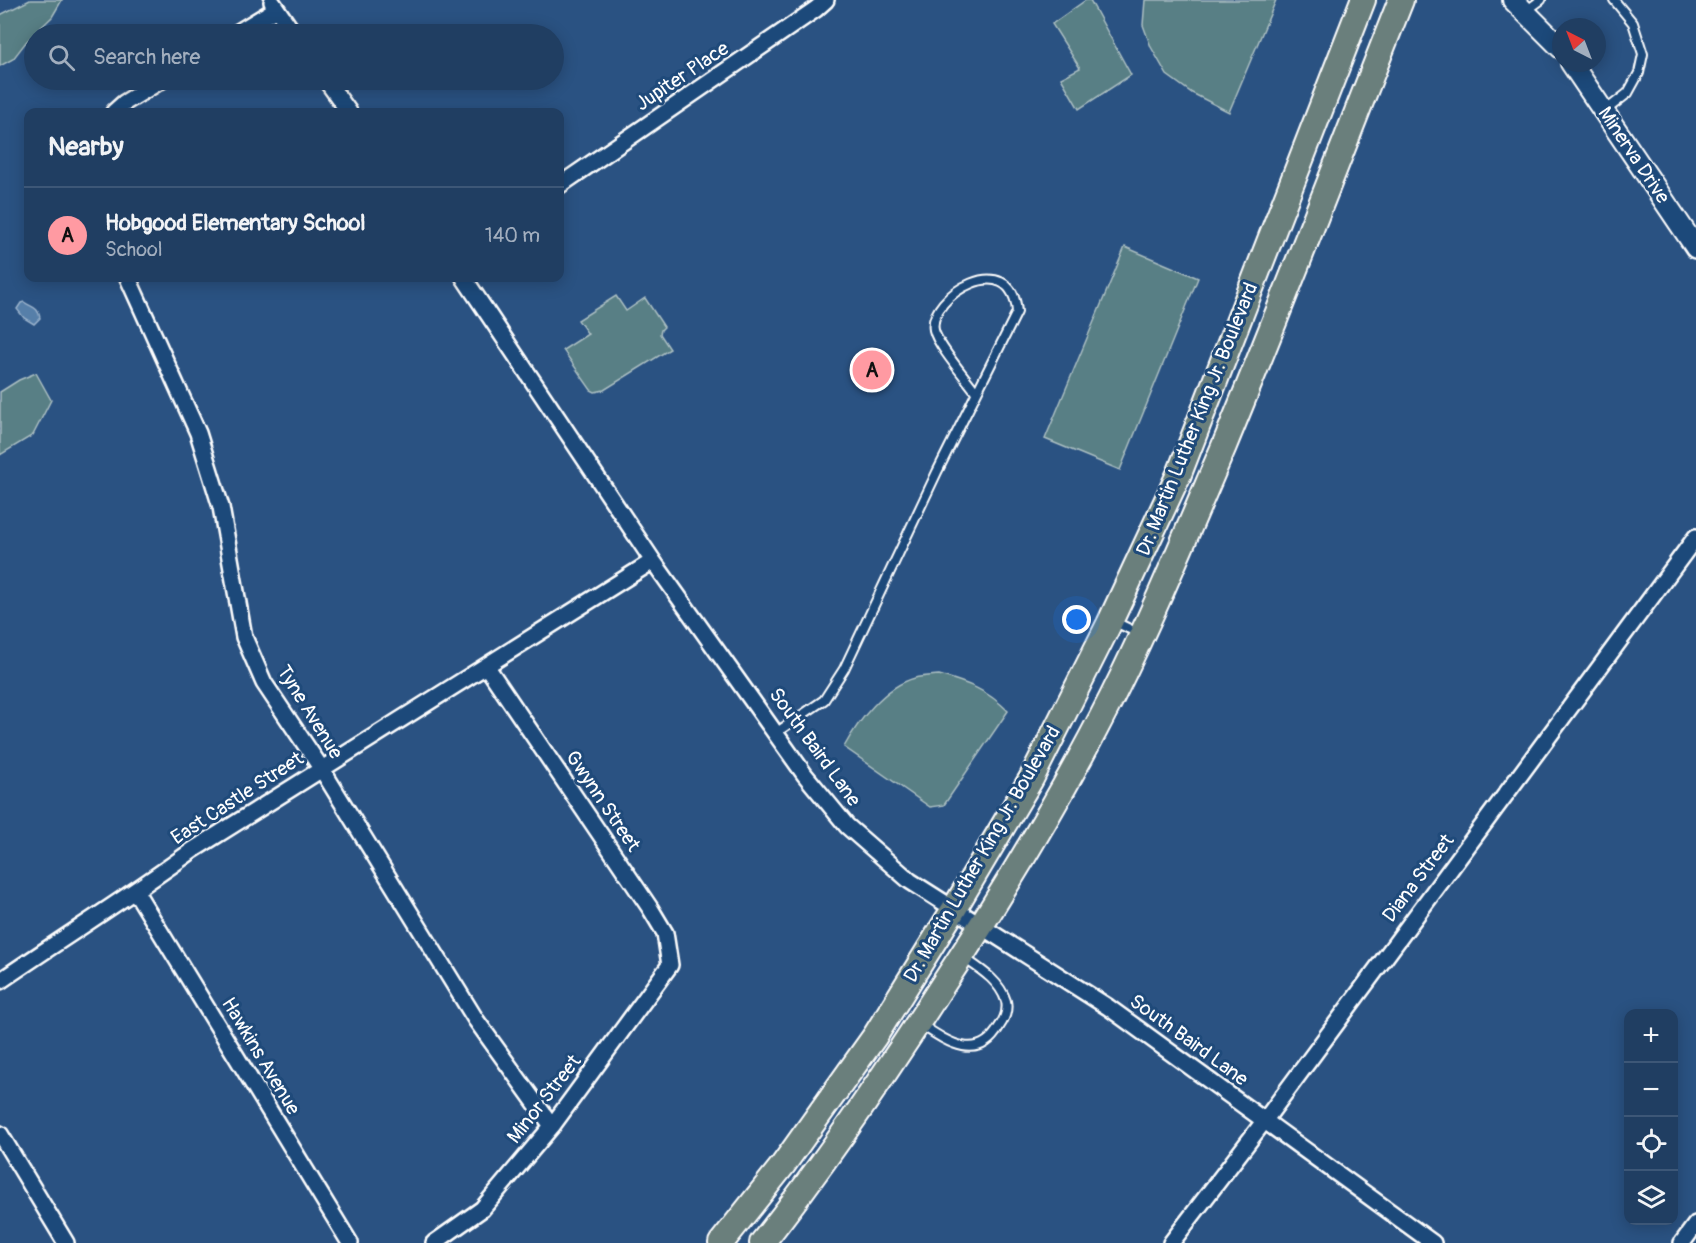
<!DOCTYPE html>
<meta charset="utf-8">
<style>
:root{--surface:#203e62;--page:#2d496b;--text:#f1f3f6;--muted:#a2aebe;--line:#3d5777;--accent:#ff9aa2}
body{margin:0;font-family:Pangolin,sans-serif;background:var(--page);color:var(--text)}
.controls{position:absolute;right:18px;bottom:18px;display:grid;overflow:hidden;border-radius:12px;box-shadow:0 3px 15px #0003}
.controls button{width:54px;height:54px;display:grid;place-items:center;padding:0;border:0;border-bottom:2px solid var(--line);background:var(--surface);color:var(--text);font:30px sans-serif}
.compass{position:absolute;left:1552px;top:18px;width:54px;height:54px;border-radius:50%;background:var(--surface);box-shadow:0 3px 15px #0003;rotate:318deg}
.you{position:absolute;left:1077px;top:620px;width:21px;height:21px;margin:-15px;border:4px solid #fff;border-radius:50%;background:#1a73e8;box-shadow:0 0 0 9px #1a73e833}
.badge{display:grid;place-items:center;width:39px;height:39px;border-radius:50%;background:var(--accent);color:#111;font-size:20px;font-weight:700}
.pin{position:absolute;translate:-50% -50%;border:3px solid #fff;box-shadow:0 2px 6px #0006}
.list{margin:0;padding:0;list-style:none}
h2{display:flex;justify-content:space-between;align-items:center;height:78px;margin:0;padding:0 24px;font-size:26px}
h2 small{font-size:20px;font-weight:400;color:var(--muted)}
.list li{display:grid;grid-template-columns:39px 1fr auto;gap:18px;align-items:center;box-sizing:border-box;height:96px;padding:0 24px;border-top:2px solid var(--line)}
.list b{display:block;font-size:22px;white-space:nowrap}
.list p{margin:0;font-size:20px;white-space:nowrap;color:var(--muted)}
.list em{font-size:20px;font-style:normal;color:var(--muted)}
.icon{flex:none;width:33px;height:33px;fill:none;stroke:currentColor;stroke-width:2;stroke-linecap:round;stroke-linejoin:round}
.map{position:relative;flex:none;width:1696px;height:1243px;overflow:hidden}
.search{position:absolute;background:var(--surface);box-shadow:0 3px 15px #0003;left:24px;top:24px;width:540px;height:66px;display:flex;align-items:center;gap:15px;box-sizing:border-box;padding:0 21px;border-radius:33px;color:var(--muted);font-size:22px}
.panel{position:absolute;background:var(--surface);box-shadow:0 3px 15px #0003;left:24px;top:108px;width:540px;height:174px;border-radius:12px}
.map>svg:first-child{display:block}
.green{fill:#587f85;stroke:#acbfc2;stroke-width:1.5}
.water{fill:#567fa9;stroke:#9ab2cb;stroke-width:1.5}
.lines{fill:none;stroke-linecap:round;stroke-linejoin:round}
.service-casing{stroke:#fff;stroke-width:12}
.minor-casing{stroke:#fff;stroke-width:20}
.tertiary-casing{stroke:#fff;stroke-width:24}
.primary-casing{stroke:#fff;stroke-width:28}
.service{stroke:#1f4a7a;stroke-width:8}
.minor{stroke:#1f4a7a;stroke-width:15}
.tertiary{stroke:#1f4a7a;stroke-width:20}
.primary{stroke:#6b7f7c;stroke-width:24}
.labels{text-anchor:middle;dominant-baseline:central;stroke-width:6;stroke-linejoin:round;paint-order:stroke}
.street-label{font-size:20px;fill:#fff;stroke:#1f4a7a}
</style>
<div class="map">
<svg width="1696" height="1243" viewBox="0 0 1696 1243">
<rect width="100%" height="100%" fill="#2a5282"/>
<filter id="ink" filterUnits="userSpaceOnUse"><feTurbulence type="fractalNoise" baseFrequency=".0167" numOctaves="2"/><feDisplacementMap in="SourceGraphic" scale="12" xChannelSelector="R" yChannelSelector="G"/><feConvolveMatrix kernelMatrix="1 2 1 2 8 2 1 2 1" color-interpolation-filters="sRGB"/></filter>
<g filter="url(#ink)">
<path class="green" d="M30 0H62L52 17 26 42 13 59 0 66V15Z
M1086 0H1090L1131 75 1079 109 1061 78 1080 68 1052 24Z
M1145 0H1276L1229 112 1192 93 1167 75 1151 47 1143 25Z
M1125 247 1198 278 1120 470 1045 439Z
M616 296 626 311 645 298 664 327 661 330 660 334 670 349 604 390 595 392 591 390 563 350 588 334 578 320Z
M36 373 51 400 33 435 0 455V392L19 380Z
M939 675C968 683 987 690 1008 711L944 805 930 807 844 747C858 721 885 686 915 678 922 676 931 676 939 675Z"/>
<path class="water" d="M24 302C32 308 38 306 40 318L34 324 24 318 17 309 21 303Z"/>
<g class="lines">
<defs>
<path id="service" d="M1526 11 1541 0
M1605 111 1628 93 1639 73 1643 54 1633 23 1614 0
M1113 621 1140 634
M777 732 824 700 844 669 937 472 1017 312C1012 246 927 296 934 330 937 345 966 378 976 392
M920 1024C946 1041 978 1064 999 1027 1004 1020 1008 1010 1006 1001 1000 981 980 969 964 958"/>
<path id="minor" d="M272 2 294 34
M235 34 276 9
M326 80 349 112
M114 112 124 103 162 80
M560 185 816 9 826 0
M128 278 198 433 221 507 244 637 264 683 321 768 476 1020 552 1126
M464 278 653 561 805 775 847 826 910 881 1108 1007 1433 1243
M136 892 350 1243
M0 981C64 937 130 896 193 850L653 561
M0 1134 66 1243
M434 1243 482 1209 552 1126 670 965 665 933 650 908 487 667
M1171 1243 1265 1120 1696 537
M1682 1243 1696 1224"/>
<path id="tertiary" d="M1513 0 1561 48
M1571 63 1696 248"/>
<path id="primary" d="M721 1243 783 1165 875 1036 954 909 1031 779 1109 624 1179 474 1363 0
M762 1243C826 1162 884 1076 940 989 1002 895 1061 798 1112 697 1153 615 1188 530 1224 446 1285 298 1342 149 1401 0"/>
</defs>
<use href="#service" class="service-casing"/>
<use href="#minor" class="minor-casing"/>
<use href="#tertiary" class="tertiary-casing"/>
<use href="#primary" class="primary-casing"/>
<use href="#service" class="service"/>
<use href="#minor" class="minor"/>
<use href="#tertiary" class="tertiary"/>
<use href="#primary" class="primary"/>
</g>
</g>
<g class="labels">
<g class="street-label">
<text transform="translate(682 76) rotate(-34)">Jupiter Place</text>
<text transform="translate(1634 155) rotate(56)">Minerva Drive</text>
<text transform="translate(1197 419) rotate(-68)">Dr. Martin Luther King Jr. Boulevard</text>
<text transform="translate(310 712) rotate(58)">Tyne Avenue</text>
<text transform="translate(815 747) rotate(54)">South Baird Lane</text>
<text transform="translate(237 798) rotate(-33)">East Castle Street</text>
<text transform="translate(603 801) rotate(56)">Gwynn Street</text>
<text transform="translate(982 854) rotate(-60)">Dr. Martin Luther King Jr. Boulevard</text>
<text transform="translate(1418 878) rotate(-53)">Diana Street</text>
<text transform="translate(1189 1040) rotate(36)">South Baird Lane</text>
<text transform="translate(261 1056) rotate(59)">Hawkins Avenue</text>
<text transform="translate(544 1099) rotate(-52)">Minor Street</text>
</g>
</g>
</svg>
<div class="controls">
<button>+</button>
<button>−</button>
<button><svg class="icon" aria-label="locate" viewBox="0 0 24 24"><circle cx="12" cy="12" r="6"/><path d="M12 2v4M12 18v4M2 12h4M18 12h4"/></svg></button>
<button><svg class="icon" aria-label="layers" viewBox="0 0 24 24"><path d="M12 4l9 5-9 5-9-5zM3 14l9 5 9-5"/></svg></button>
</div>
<svg class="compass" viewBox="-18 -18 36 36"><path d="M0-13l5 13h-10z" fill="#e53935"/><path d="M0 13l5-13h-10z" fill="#a2aebe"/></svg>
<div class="you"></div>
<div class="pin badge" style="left:872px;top:370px">A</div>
<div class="search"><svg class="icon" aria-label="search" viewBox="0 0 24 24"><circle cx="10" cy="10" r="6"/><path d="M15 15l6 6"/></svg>Search here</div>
<section class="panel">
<h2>Nearby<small></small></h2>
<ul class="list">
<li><span class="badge">A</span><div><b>Hobgood Elementary School</b><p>School</p></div><em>140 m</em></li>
</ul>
</section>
</div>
